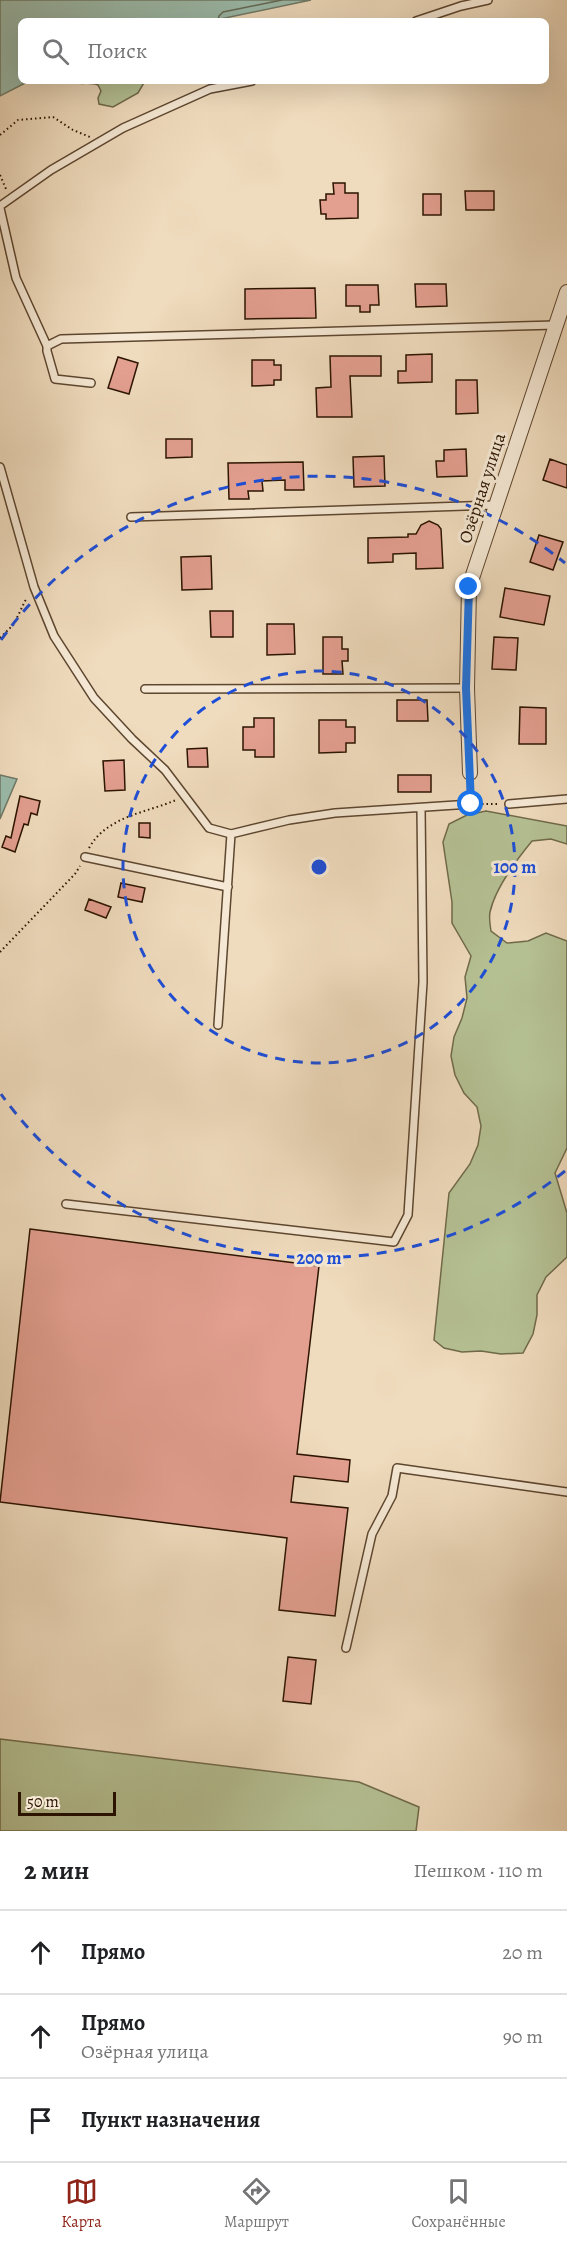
<!DOCTYPE html>
<html lang="ru">
<meta charset="utf-8">
<style>
:root{--surface:#fff;--page:#f2f2f2;--text:#202124;--muted:#757577;--line:#e0e0e0;--accent:#8f2418}
body{margin:0;font-family:Alegreya,serif;background:var(--page);color:var(--text)}
.scale{position:absolute;left:18px;bottom:15px;width:98px;box-sizing:border-box;padding-left:6px;border:3px solid #2c1400;border-top:0;font-size:16px;line-height:21px;white-space:nowrap;color:#2c1400;-webkit-text-stroke:4px #f5e8d4;paint-order:stroke}
.stop{position:absolute;width:18px;height:18px;margin:-14px;border:4px solid #1a73e8;border-radius:50%;background:#fff}
.stop.end{background:#1a73e8;border-color:#fff;box-shadow:0 2px 6px #0008}
.list{margin:0;padding:0;list-style:none}
h2{display:flex;justify-content:space-between;align-items:center;height:78px;margin:0;padding:0 24px;font-size:26px}
h2 small{font-size:20px;font-weight:400;color:var(--muted)}
.list li{display:grid;grid-template-columns:39px 1fr auto;gap:18px;align-items:center;box-sizing:border-box;height:84px;padding:0 24px;border-top:2px solid var(--line)}
.list b{display:block;font-size:22px;white-space:nowrap}
.list p{margin:0;font-size:20px;white-space:nowrap;color:var(--muted)}
.list em{font-size:20px;font-style:normal;color:var(--muted)}
.icon{flex:none;width:33px;height:33px;fill:none;stroke:currentColor;stroke-width:2;stroke-linecap:round;stroke-linejoin:round}
.map{position:relative;flex:none;width:567px;height:1831px;overflow:hidden}
.search{position:absolute;background:var(--surface);box-shadow:0 6px 24px #0002;left:18px;right:18px;top:18px;height:66px;display:flex;align-items:center;gap:15px;box-sizing:border-box;padding:0 21px;border-radius:9px;color:var(--muted);font-size:22px}
.sheet{height:330px;background:var(--surface)}
nav{display:flex;justify-content:space-around;align-items:center;box-sizing:border-box;height:84px;border-top:2px solid var(--line);background:var(--surface);font-size:16px;color:var(--muted)}
nav a{display:grid;justify-items:center;gap:3px}
nav .on{color:var(--accent)}
.map>svg:first-child{display:block}
.green{fill:#b5c194;stroke:#706a4a;stroke-width:1.5}
.water{fill:#9bbcac;stroke:#6f7967;stroke-width:1.5}
.lines{fill:none;stroke-linecap:round;stroke-linejoin:round}
.shore{stroke:#646856;stroke-width:1.5}
.building{fill:#e39f90;stroke:#2c1400;stroke-width:1.5}
.service-casing{stroke:#5d462f;stroke-width:10}
.minor-casing{stroke:#5d462f;stroke-width:16}
.path{stroke:#2c1400;stroke-width:2;stroke-dasharray:1.5 3;stroke-linecap:butt}
.service{stroke:#f5e8d4;stroke-width:7}
.minor{stroke:#f5e8d4;stroke-width:14}
.route{stroke:#1a73e8;stroke-width:8}
.ring{fill:none;stroke:#1d4ed8;stroke-width:3;stroke-dasharray:10 8}
.labels{text-anchor:middle;dominant-baseline:central;stroke-width:6;stroke-linejoin:round;paint-order:stroke}
.street-label{font-size:18px;fill:#2c1400;stroke:#f5e8d4}
.centre{fill:#1d4ed8;stroke:#f5e8d4;stroke-width:3}
.ring-label{font-size:18px;text-anchor:middle;font-weight:bold;fill:#1d4ed8;stroke:#f5e8d4;stroke-width:6;stroke-linejoin:round;paint-order:stroke}
</style>
<div class="map">
<svg width="567" height="1831" viewBox="0 0 567 1831">
<rect width="100%" height="100%" fill="#efdbbd"/>
<filter id="stains"><feTurbulence type="fractalNoise" baseFrequency=".00333" numOctaves="4"/><feColorMatrix values="0 0 0 0 .2 0 0 0 0 .09 0 0 0 0 .02 0 0 0 .5 -.17"/></filter>
<radialGradient id="worn" r=".72"><stop offset=".6" stop-color="#630" stop-opacity="0"/><stop offset="1" stop-color="#630" stop-opacity=".3"/></radialGradient>
<path class="green" d="M71 81H145L138 93 113 107 99 104 98 98 101 91 98 85C89 81 80 86 71 81Z
M486 811 567 826V844L551 839 532 841C518 858 495 889 490 912 489 917 490 925 491 931L507 943 528 941 546 933 567 941V1148L555 1173 567 1213V1257L546 1277 537 1295V1315L533 1334 523 1353 501 1354 481 1351 462 1352 444 1348 434 1340 449 1193 470 1164 478 1145 481 1126 477 1107 464 1093 455 1075 451 1056 454 1037 462 1018 467 998 465 977 471 956 452 923V902L443 842 449 824 467 815Z
M0 1739 359 1782 419 1807 416 1831H0Z"/>
<path class="water" d="M0 0H311L211 21H21V81H29L0 96Z
M0 775 17 779 0 819Z"/>
<g class="lines">
<path class="shore" d="M218 21 219 16 223 12 282 0"/>
</g>
<path class="building" d="M333 183H345V193H358V218L326 219V214H321L320 200H326V194H334Z
M465 191H494V210H466Z
M423 194H441V215H423Z
M415 284H446L447 306 416 307Z
M346 285H378L379 305H370V312H360V306H346Z
M315 288 316 318 245 319V289Z
M432 354V382L398 383V371H406V355Z
M330 356H381V376H350L352 417H317L316 388 331 387Z
M118 357 138 363 129 394 108 388Z
M252 360H274V365H281V380H274V385L252 386Z
M456 380H477L478 413 456 414Z
M166 439H192V457L166 458Z
M466 449 467 476 437 477 436 461H444V450Z
M384 456 385 486 354 487 353 457Z
M550 459 567 465V488L543 480Z
M303 462 304 490H285V480L262 481 263 491H248L249 499H229L228 463Z
M429 521 438 525 441 529 443 568 416 569V553L393 554V562L368 563V538L408 537V534H416L421 525Z
M539 535 563 542 553 570 530 562Z
M211 556 212 589 182 590 181 557Z
M505 588 550 596 544 625 500 617Z
M210 611H233V637H211Z
M267 624H294L295 654 267 655Z
M323 637H342V649H348V661H342L343 674H323Z
M494 637 518 638 516 670 492 669Z
M397 700H427L428 721H397Z
M520 707 546 708V744H519Z
M254 718H274V757H255V750H243V727H254Z
M319 720H346V727H355V743H346V752L319 753Z
M207 748 208 767H188L187 749Z
M124 760 125 790 105 791 103 761Z
M398 775H431V792H398Z
M20 796 40 801 37 815 31 813 28 825 24 824 15 852 2 847 6 836 11 838Z
M139 823H150V838L139 837Z
M121 883 145 888 142 902 118 897Z
M89 899 111 907 106 918 85 910Z
M30 1229 319 1266 297 1454 350 1460 348 1482 294 1476 291 1502 348 1508 335 1616 279 1610 287 1538 0 1502Z
M288 1657 316 1660 311 1704 283 1701Z"/>
<g class="lines">
<defs>
<path id="service" d="M416 21 461 6 488 0
M0 206 51 170 123 128 210 89 252 81
M0 208 16 278 47 346 61 339 556 325
M47 346V351L55 379 91 383
M0 467 34 587 54 636 94 698 132 739 165 770 209 828 231 834 289 820 335 813 471 804
M131 517 495 505
M145 689 467 688
M509 804 567 799
M85 857 228 887
M218 1025 231 834
M66 1204 394 1242 408 1215 423 982 421 808
M346 1648 372 1534 392 1496 397 1468 567 1492"/>
<path id="minor" d="M470 773 467 688 469 587 567 292"/>
</defs>
<use href="#service" class="service-casing"/>
<use href="#minor" class="minor-casing"/>
<path class="path" d="M0 135 18 120 53 117 73 130 90 137
M0 175 6 189
M0 638 14 624 25 601 27 599
M482 804H500
M89 848C107 816 146 813 176 800
M0 952 75 874 80 866"/>
<use href="#service" class="service"/>
<use href="#minor" class="minor"/>
</g>
<g class="lines">
<path class="route" d="M469 587 466 688 471 804"/>
</g>
<g class="ring">
<circle cx="319" cy="867" r="196"/>
<path d="M565 1171A391 391 0 0 1 1 1094M1 640A391 391 0 0 1 565 563"/>
</g>
<g class="labels">
<g class="street-label">
<text transform="translate(482 488) rotate(-72)">Озёрная улица</text>
</g>
</g>
<circle cx="319" cy="867" r="9" class="centre"/>
<g class="ring-label">
<text x="515" y="873">100 m</text>
<text x="319" y="1264">200 m</text>
</g>
<rect width="100%" height="100%" filter="url(#stains)"/>
<rect width="100%" height="100%" fill="url(#worn)"/>
</svg>
<div class="scale">50 m</div>
<div class="stop" style="left:471px;top:804px"></div>
<div class="stop end" style="left:469px;top:587px"></div>
<div class="search"><svg class="icon" aria-label="search" viewBox="0 0 24 24"><circle cx="10" cy="10" r="6"/><path d="M15 15l6 6"/></svg>Поиск</div>
</div>
<section class="sheet">
<h2>2 мин<small>Пешком · 110 m</small></h2>
<ul class="list">
<li><svg class="icon" aria-label="ahead" viewBox="0 0 24 24"><path d="M12 20V5M6 11l6-6 6 6"/></svg><div><b>Прямо</b></div><em>20 m</em></li>
<li><svg class="icon" aria-label="ahead" viewBox="0 0 24 24"><path d="M12 20V5M6 11l6-6 6 6"/></svg><div><b>Прямо</b><p>Озёрная улица</p></div><em>90 m</em></li>
<li><svg class="icon" aria-label="arrive" viewBox="0 0 24 24"><path d="M6 21V4h12l-3 4 3 4H6"/></svg><div><b>Пункт назначения</b></div></li>
</ul>
</section>
<nav>
<a class="on"><svg class="icon" aria-label="map" viewBox="0 0 24 24"><path d="M3 6l6-2 6 2 6-2v14l-6 2-6-2-6 2zM9 4v14M15 6v14"/></svg>Карта</a>
<a><svg class="icon" aria-label="directions" viewBox="0 0 24 24"><path d="M12 3l9 9-9 9-9-9zM9 14v-3h6M13 9l2 2-2 2"/></svg>Маршрут</a>
<a><svg class="icon" aria-label="saved" viewBox="0 0 24 24"><path d="M7 4h10v16l-5-4-5 4z"/></svg>Сохранённые</a>
</nav>
